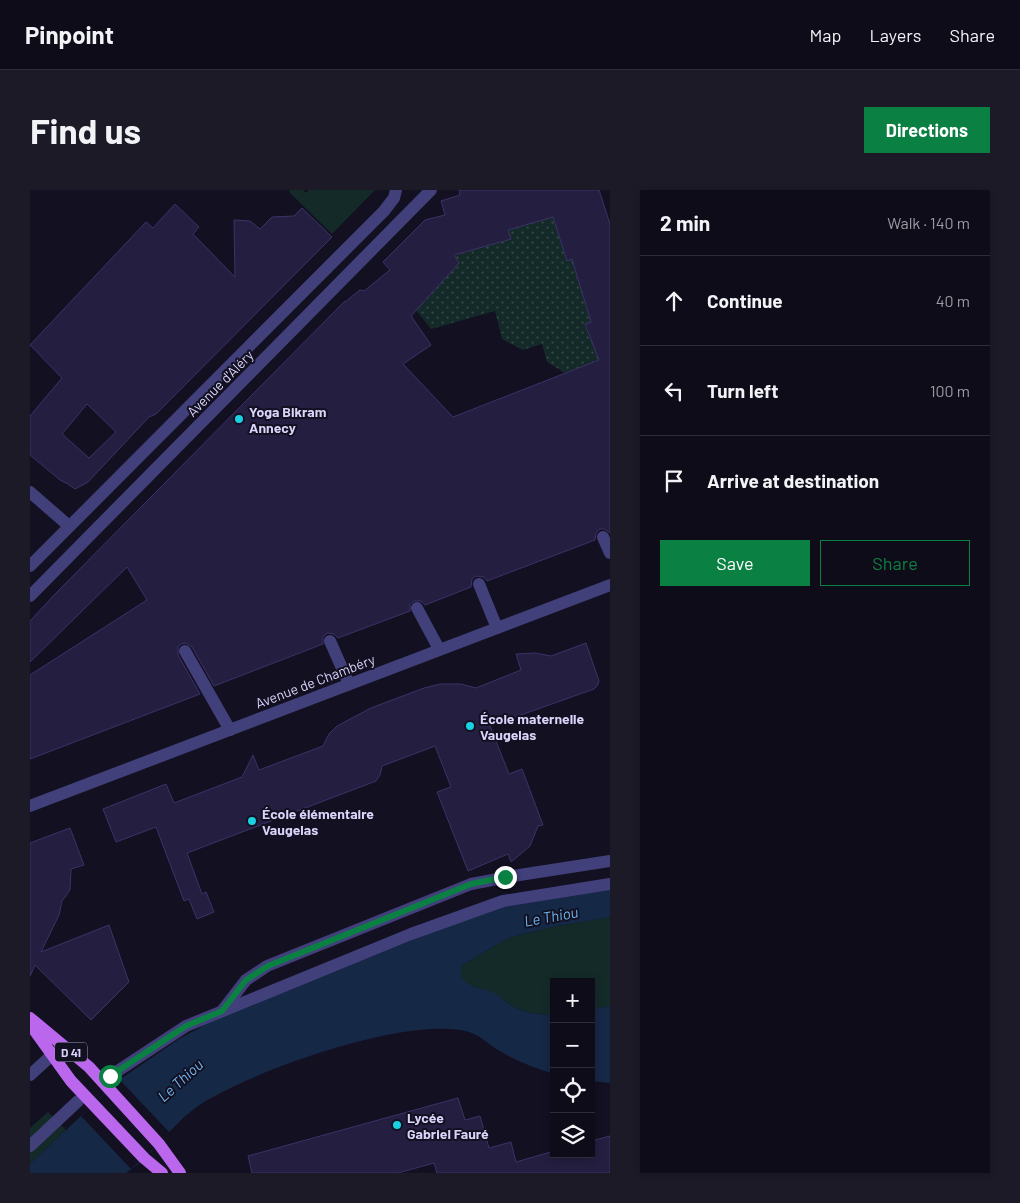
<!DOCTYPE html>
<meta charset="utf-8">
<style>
:root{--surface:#0e0c19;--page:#1c1a26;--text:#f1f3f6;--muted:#9b9ba2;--line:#2e2c38;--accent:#0b8043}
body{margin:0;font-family:Barlow,sans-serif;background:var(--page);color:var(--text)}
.controls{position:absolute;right:15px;bottom:15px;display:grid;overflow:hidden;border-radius:0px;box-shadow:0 2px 8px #0003}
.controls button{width:45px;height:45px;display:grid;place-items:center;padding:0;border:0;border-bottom:1px solid var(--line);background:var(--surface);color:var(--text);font:25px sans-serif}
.stop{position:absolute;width:15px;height:15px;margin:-11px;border:4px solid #0b8043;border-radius:50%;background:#fff}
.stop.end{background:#0b8043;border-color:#fff;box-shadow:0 1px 5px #0008}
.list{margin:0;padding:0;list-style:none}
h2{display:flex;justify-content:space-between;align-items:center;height:65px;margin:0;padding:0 20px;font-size:21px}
h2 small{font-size:16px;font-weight:400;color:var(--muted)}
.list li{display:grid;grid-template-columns:32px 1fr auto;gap:15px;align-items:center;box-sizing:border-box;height:90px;padding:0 20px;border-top:1px solid var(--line)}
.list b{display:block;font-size:19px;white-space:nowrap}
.list em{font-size:16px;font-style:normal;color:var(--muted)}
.actions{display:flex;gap:10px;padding:15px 20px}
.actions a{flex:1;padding:11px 0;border:1px solid var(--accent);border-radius:0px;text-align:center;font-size:18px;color:var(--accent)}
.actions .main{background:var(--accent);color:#fff}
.icon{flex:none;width:28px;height:28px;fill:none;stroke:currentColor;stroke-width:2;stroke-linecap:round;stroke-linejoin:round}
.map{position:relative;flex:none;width:580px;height:983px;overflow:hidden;border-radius:0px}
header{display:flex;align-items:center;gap:30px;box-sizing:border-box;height:70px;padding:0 25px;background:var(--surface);border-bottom:1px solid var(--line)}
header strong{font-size:24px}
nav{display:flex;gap:28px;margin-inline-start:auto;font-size:18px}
.intro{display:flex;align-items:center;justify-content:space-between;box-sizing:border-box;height:120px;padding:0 30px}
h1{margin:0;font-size:35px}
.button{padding:12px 22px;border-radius:0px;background:var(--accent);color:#fff;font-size:18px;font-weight:700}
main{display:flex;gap:30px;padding:0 30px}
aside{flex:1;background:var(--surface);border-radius:0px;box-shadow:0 2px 8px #0003}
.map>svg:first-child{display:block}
.grass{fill:url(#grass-dots)}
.green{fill:#142a29}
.water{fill:#152846}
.pier{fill:#131021}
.building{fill:#241e40;stroke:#3d3269;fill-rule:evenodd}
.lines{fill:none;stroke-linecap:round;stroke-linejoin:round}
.service{stroke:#41407b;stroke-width:12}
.pedestrian{stroke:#41407b;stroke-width:12}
.minor{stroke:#41407b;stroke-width:12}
.primary{stroke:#ba67ee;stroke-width:12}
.route{stroke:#0b8043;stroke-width:6}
.poi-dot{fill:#19d1e2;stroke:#131021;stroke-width:2}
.labels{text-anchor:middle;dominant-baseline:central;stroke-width:4;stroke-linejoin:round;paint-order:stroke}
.shield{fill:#131021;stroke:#9d99b9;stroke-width:1}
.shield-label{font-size:12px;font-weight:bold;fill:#d8d4fa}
.street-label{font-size:14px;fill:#d8d4fa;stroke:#131021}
.poi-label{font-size:14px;font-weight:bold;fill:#d8d4fa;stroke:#131021;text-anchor:start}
.water-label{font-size:15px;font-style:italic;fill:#6eb5ef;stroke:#131021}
</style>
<header>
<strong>Pinpoint</strong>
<nav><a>Map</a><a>Layers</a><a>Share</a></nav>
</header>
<div class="intro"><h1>Find us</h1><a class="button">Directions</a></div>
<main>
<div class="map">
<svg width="580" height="983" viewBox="0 0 580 983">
<defs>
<pattern id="grass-dots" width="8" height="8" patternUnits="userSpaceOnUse" patternTransform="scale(1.25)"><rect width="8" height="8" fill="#142a29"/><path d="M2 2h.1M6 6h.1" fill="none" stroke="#354849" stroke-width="1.8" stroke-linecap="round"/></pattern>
</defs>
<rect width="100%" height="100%" fill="#131021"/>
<path class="grass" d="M526 15 528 43 537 71 542 69 561 132 555 135 560 148 566 147 576 167 535 183 517 172 512 154 493 160 472 149 465 121 401 139 386 120 429 73 425 67 428 64 481 49 478 40Z"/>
<path class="green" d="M260 0H273L276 3 278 0H345L302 44 259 2Z
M580 727V816L561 819V792H524V825C510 825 494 823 482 816 475 812 469 805 462 803 450 797 425 796 431 776L478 748 527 736Z
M18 922 36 940 0 974V938Z"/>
<path class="water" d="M580 698V727L527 736 478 748 431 776V787C442 799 448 797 462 802 469 805 475 812 482 816 494 823 510 825 524 825V884C505 878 484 870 468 860 458 854 451 846 439 842 378 825 221 881 168 916 141 935 124 964 96 983H0V974L89 890 149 849 182 831 439 727 472 717Z
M580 816V893L561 891V819Z"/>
<path class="pier" d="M90 890 140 943 101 979 51 926Z"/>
<path class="building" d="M429 0H569L580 34V343L574 339H570L566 343 565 350 457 391 454 387 446 386 442 389 441 397 395 415 391 411H384L380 414V421L308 448 304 444 297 443 293 447V454L184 496 162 457 156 453 151 454 148 457V465L170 504 0 569V485L117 410 97 377 0 472V431L26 403 315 111V112L330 100 334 101 360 80 353 72 395 30 415 25 411 11 430 5ZM523 27 537 71 542 69 561 132 555 134 569 170 423 227 373 174 401 155 381 126 429 73 424 65 481 49 478 40Z
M145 14 169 37 163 44 205 87 204 30 220 31 230 39 242 27 264 26 272 18 302 47 126 224 119 227 58 292 45 299 38 294 30 290 0 265V226L32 188 0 155 116 32 123 38ZM57 214 86 242 59 268 32 244Z
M556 453 569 491 567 496 564 499 460 536 479 584 492 579 513 635 508 636 500 656 481 672 478 664 438 681 407 602 421 597 405 556 352 576 350 585 346 591 157 663 172 704 176 702 184 722 167 729 159 709 154 711 126 637 86 652 73 619 136 594 144 613 212 587 223 565 229 580 293 556 299 544 307 536 341 518 394 498 410 494H431L446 498 491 480 486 464 505 463 521 466Z
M40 638 54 675 41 679 40 700 32 711 29 725 11 762 79 735 99 792 61 830 5 775 0 786V653Z
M428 908 435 930 450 926 459 958 481 952 486 972 524 961V964H561V951L580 946V983H407L404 973 368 983H222L218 966Z"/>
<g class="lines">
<path class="service" d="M573 347 580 363
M449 394 467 438
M0 406 401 0
M387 418 409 459
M300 451 319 494
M155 461 200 540
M192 821 216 790 237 776 441 694 483 686 580 671
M0 885 22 865"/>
<path class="pedestrian" d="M80 886 156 836 381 744 473 711 580 694
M0 956 48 911"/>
<path class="minor" d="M0 302 39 336
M0 376 354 21 364 8 366 0
M0 616 580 395"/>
<path class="primary" d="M0 828 59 877 129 954 150 983
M0 834 41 891 114 968 132 983"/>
</g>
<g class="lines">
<path class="route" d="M80 886 156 836 192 821 216 790 238 776 441 694 475 687"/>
</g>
<g class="poi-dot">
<circle cx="209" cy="229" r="5"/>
<circle cx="440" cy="536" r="5"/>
<circle cx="222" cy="631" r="5"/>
<circle cx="367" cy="935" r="5"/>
</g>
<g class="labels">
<rect class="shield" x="25" y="852.5" width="32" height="19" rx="4"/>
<g class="shield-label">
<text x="41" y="862">D 41</text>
</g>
<g class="street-label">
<text transform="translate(190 193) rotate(-45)">Avenue d'Aléry</text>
<text transform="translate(285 491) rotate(-21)">Avenue de Chambéry</text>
</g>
<g class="poi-label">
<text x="219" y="221">Yoga Bikram<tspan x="219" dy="16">Annecy</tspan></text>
<text x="450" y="528">École maternelle<tspan x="450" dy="16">Vaugelas</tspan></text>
<text x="232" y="623">École élémentaire<tspan x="232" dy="16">Vaugelas</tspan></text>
<text x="377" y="927">Lycée<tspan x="377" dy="16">Gabriel Fauré</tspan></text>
</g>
<g class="water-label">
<text transform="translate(521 726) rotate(-10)">Le Thiou</text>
<text transform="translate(150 890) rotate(-42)">Le Thiou</text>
</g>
</g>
</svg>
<div class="controls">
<button>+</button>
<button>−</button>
<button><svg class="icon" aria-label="locate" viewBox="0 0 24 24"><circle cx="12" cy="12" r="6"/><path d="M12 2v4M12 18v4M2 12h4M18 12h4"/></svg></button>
<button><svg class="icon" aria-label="layers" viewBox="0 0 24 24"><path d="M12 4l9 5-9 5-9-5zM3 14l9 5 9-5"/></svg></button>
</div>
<div class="stop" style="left:80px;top:886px"></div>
<div class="stop end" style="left:475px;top:687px"></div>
</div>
<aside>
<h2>2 min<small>Walk · 140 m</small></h2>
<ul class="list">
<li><svg class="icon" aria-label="ahead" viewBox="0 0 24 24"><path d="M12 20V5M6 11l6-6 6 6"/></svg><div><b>Continue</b></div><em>40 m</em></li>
<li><svg class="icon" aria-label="left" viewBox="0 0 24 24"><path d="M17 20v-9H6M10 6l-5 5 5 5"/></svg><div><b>Turn left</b></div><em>100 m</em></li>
<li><svg class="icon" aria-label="arrive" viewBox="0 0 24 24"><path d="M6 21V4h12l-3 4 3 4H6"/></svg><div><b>Arrive at destination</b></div></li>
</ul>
<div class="actions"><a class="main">Save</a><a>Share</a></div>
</aside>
</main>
